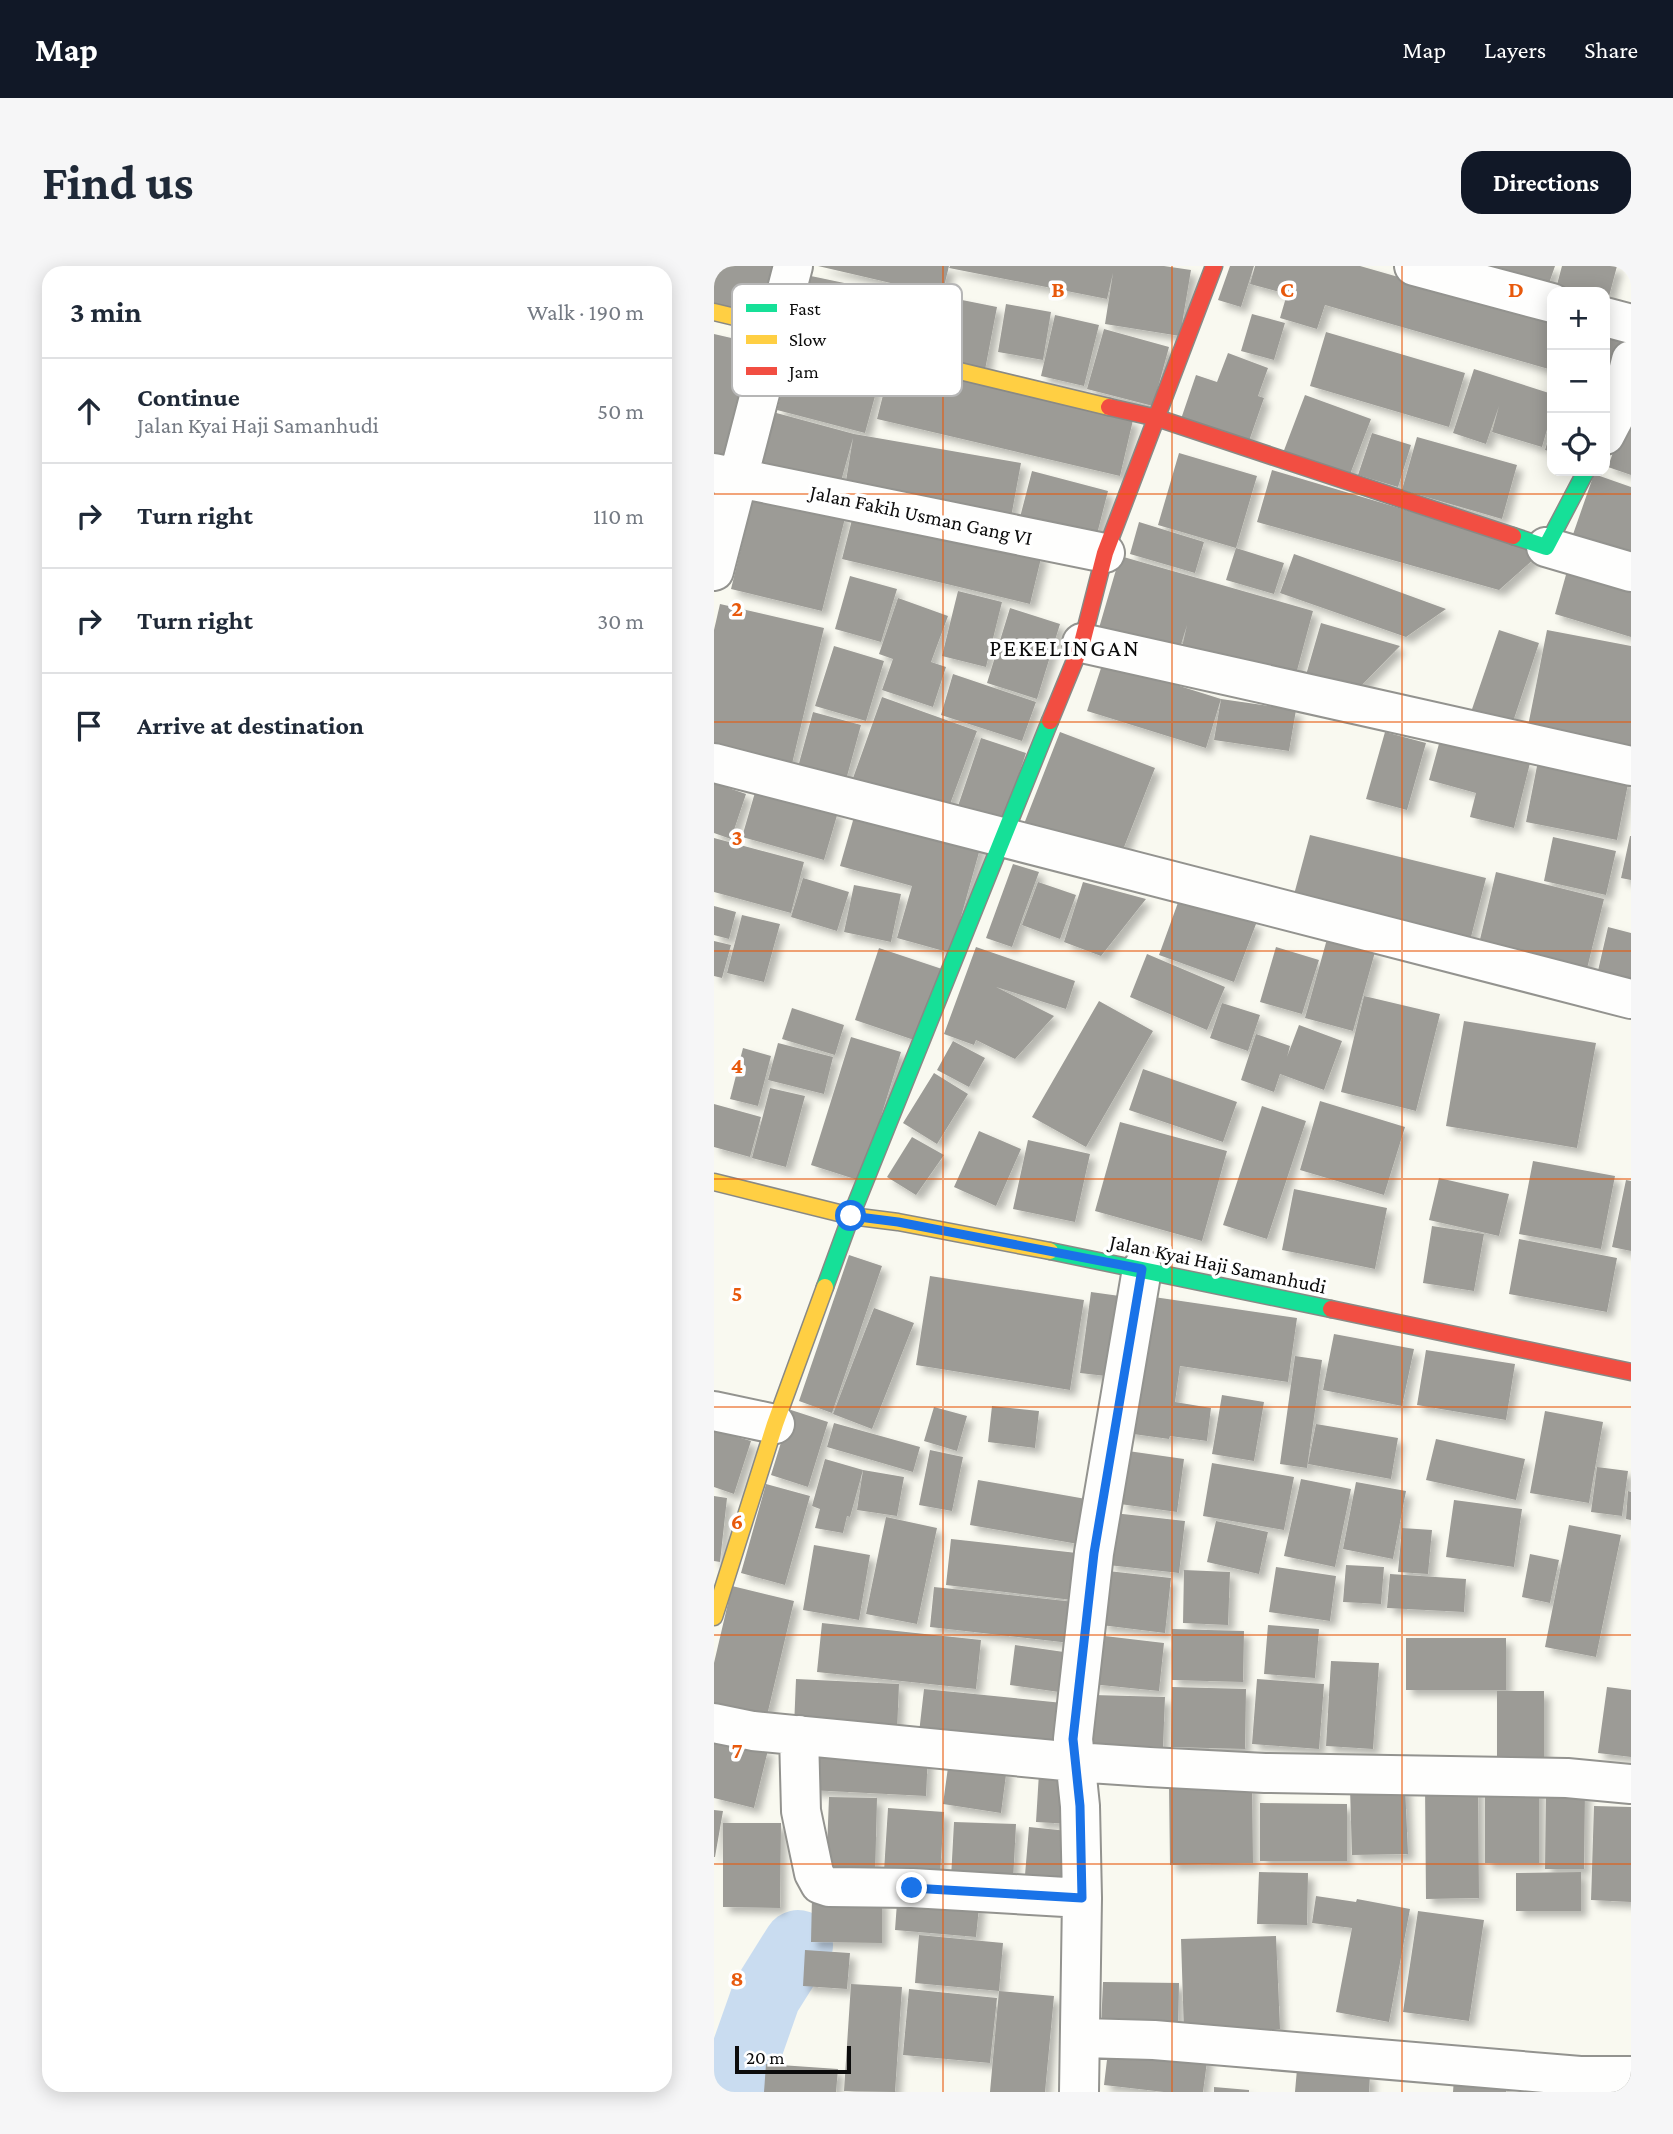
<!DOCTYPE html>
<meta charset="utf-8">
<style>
:root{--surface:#fff;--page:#f6f6f7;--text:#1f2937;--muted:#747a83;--line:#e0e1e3;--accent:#111827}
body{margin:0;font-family:"Crimson Pro",serif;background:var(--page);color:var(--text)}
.controls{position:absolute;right:21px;top:21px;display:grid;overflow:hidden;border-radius:14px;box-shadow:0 4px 18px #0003}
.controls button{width:63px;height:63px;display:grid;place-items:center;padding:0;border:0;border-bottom:2px solid var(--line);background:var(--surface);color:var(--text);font:35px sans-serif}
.scale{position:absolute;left:21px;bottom:18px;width:116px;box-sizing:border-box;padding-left:7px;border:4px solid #0c0c0c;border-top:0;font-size:19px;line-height:24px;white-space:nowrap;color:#0c0c0c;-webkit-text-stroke:5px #fff;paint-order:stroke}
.stop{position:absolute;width:21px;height:21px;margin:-16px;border:5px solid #1a73e8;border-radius:50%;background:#fff}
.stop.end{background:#1a73e8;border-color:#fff;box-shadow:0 2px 7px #0008}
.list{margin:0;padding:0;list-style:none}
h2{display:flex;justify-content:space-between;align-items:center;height:91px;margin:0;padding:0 28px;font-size:30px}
h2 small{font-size:23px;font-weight:400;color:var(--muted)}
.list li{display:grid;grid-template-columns:46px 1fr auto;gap:21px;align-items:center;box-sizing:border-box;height:105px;padding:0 28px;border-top:2px solid var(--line)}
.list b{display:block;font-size:26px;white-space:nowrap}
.list p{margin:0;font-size:23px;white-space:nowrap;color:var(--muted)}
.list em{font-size:23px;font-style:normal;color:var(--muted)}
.icon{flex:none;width:38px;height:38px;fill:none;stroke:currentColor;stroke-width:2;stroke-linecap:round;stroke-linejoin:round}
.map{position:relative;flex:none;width:917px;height:1826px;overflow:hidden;border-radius:21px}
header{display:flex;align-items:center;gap:42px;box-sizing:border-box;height:98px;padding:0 35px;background:var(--accent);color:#fff}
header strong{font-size:33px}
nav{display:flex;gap:38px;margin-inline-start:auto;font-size:24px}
.intro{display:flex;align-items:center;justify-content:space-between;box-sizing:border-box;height:168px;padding:0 42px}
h1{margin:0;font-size:49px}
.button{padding:18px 32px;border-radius:21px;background:var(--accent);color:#fff;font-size:24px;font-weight:700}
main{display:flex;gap:42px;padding:0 42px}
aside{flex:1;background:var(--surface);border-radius:21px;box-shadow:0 4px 18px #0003}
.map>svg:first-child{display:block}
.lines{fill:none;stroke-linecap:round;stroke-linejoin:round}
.river{stroke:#c9dcf0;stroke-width:70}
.building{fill:#9c9b96;filter:url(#shadow)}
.street-casing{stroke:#93938f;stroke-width:42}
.fast-casing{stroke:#898985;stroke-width:19}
.slow-casing{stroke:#898985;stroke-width:19}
.jam-casing{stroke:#898985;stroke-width:19}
.street{stroke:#fefefd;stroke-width:38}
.fast{stroke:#16e098;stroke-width:16}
.slow{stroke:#ffcf43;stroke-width:16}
.jam{stroke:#f24e42;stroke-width:16}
.route{stroke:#1a73e8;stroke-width:9}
.grid{fill:none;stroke:#e8590c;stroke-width:2;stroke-opacity:0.55}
.labels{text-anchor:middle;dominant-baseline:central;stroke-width:7;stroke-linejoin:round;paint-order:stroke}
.street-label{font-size:21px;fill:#0c0c0c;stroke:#fff}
.quarter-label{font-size:24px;letter-spacing:2px;fill:#0c0c0c;stroke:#fff}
.key{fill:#fff;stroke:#b6b6b6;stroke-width:2}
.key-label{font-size:19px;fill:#0c0c0c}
.grid-label{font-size:23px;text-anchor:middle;font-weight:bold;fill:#e8590c;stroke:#fff;stroke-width:7;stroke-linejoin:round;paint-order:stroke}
</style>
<header>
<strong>Map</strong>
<nav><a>Map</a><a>Layers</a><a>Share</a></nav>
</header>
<div class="intro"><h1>Find us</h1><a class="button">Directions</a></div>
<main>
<aside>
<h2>3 min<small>Walk · 190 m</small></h2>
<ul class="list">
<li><svg class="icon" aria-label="ahead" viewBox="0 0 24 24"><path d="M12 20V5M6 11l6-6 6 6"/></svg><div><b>Continue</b><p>Jalan Kyai Haji Samanhudi</p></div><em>50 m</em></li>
<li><svg class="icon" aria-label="right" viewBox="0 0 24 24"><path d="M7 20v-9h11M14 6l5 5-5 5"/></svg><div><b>Turn right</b></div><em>110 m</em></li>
<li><svg class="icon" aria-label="right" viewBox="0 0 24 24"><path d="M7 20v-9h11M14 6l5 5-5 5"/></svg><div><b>Turn right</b></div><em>30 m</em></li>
<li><svg class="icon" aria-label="arrive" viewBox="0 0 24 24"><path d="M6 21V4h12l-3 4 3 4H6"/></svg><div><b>Arrive at destination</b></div></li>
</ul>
</aside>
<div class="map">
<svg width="917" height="1826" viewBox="0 0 917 1826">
<defs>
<filter id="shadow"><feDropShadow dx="6" dy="6" stdDeviation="3.5" flood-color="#0004"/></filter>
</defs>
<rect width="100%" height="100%" fill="#f9f9f0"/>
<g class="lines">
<path class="river" d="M29 1826 27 1801 52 1730 84 1679"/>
</g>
<path class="building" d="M0 0H67L54 52 0 38Z
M104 0H235L228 29Z
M236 0H450L477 4 466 70 391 58 399 7 393 33 235 2Z
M516 0H540L527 41 504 34Z
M541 0H646L838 55V104L611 39 603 63 566 52 573 28 536 18Z
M750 0H841L831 29Z
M848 0H903L892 42 891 26H841Z
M92 9 140 19 130 64 82 54Z
M238 32 283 41 271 104 225 95Z
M292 38 337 46 329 94 284 86Z
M538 48 571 57 560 94 527 85Z
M341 49 385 59 370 120 327 110Z
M390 63 455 81 439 140 373 123Z
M612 66 751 107 735 161 596 120Z
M0 68 39 77 11 206 0 203Z
M891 69 907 74 894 120 891 119Z
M78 86 167 108 151 167 63 144Z
M514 87 554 102 544 130 550 132 535 175 467 153 482 109 503 116Z
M177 97 419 154 406 210 163 153Z
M760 103 838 128V146L828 181 778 166 785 140 772 178 739 167Z
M591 129 657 153 635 211 569 187Z
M55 145 140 168 307 197 296 257 130 227 139 172 124 226 39 202Z
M912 148 917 149V209L894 201Z
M838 161V186L831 184Z
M658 167 697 179 684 221 644 209Z
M703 171 803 199 788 253 688 224Z
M465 187 543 210 522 282 444 259Z
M558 204 829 285 785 324 543 256Z
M318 205 394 225 380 280 304 259Z
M880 208 917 221V297L856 277Z
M41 226 132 248 108 345 17 323Z
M141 242 328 288 316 338 128 293Z
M425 256 490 276 481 307 416 288Z
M522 282 570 297 560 328 512 314Z
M580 288 647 312 732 343 692 371 566 327Z
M406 290 599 345 581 412 468 381 473 359 465 385 385 362Z
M855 298 917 316V371L841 348Z
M136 310 183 323 167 376 121 363Z
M244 325 288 336 272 401 228 390Z
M184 332 234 350 217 396 232 401 219 441 168 424 179 393 165 388Z
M6 338 110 362 78 498 0 480V364Z
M296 342 346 358 323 433 273 417Z
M607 357 686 380 643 424 592 409Z
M785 364 825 377 797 462 756 449Z
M833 364 917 380V480L814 460Z
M120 380 170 395 152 455 101 440Z
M389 396 507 433 582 444 575 485 500 474 507 433 492 482 373 445Z
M239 408 322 436 308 475 227 449Z
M168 431 263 465 232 549 138 515Z
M99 446 147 459 132 514 84 501Z
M346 466 441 502 405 594 310 558Z
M671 466 712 477 693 544 652 533Z
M267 472 312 487 288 558 243 543Z
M726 474 816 497 800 562 756 551 762 527 715 514Z
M824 495 915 513 903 574 812 556Z
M0 517 32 528 17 573 0 567Z
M42 523 124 546 110 594 28 571Z
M142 544 267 579 237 687 183 672 198 620 126 600Z
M596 569 772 612 755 679 578 636Z
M916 570H917V614L907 612Z
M839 571 902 585 892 629 830 615Z
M0 572 90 596 77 647 0 626Z
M299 598 325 606 298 681 272 672Z
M782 606 890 633 871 711 763 686Z
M89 612 135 626 123 665 77 651Z
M324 616 362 629 346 673 308 659Z
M369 616 432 633 387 690 350 676Z
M140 619 187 628 177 676 130 666Z
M466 631 542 658 520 716 445 689Z
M0 640 22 646 15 673 0 669Z
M28 649 66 658 50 716 13 707Z
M894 661 917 667V717L883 709Z
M613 673 661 686 639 765 591 752Z
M0 675 17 679 8 712 0 710Z
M262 681 361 715 352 743 282 721 340 750 301 793 262 774 260 779 230 768Z
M562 681 605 694 588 748 546 736Z
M165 682 228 703 203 775 141 754Z
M433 688 511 721 493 764 416 731Z
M650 730 726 748 702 845 627 826Z
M385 735 439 765 372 881 318 851Z
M508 737 546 749 534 785 496 772Z
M78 742 130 759 121 789 68 773Z
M750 755 882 777 863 882 732 860Z
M585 759 628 775 610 824 566 808 560 826 527 814 542 768 576 780 573 791Z
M137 771 187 786 147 915 97 899Z
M239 775 271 792 255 821 223 804Z
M64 777 119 791 110 828 54 814Z
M29 782 57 790 44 840 16 833Z
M429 803 523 836 509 876 415 844Z
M220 807 254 828 223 878 189 857Z
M56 822 91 830 72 901 38 892Z
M606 835 691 861 670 929 586 904Z
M0 838 47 851 36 891 0 881Z
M548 840 592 855 553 973 509 959Z
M406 856 513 885 488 975 381 945Z
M265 865 307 883 282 940 240 921Z
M198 871 230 889 202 929 173 911Z
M314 874 376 888 361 956 299 943Z
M819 895 901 910 887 983 805 968Z
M725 912 795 928 785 970 715 954Z
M912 914 917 915V985L898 981Z
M580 923 673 942 661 1003 568 984Z
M718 960 770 968 760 1025 709 1017Z
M805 973 903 992 893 1046 795 1028Z
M135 989 168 1000 118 1147 85 1135Z
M216 1010 370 1034 356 1124 202 1099Z
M377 1026 420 1032 409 1112 366 1107Z
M433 1030 583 1052 574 1116 466 1100 461 1136 497 1142 493 1175 456 1170 455 1173 412 1167Z
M160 1042 200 1057 158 1163 119 1148Z
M620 1068 700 1083 688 1140 609 1124Z
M712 1084 801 1098 792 1154 703 1139Z
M581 1090 608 1094 593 1202 566 1198Z
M508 1129 550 1136 540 1195 498 1188Z
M278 1140 325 1145 321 1182 274 1176Z
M220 1141 253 1150 243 1185 210 1175Z
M77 1144 114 1156 94 1221 57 1209Z
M831 1145 889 1156 875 1237 816 1227Z
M120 1157 206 1181 199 1206 113 1181Z
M602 1158 684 1172 677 1213 594 1198Z
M0 1164 37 1175 20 1228 0 1221Z
M722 1173 811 1193 802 1234 712 1214Z
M216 1184 249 1191 238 1245 205 1239Z
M414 1185 470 1193 463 1246 406 1238Z
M111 1193 149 1204 136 1251 133 1250 129 1267 101 1262 106 1243 98 1240Z
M498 1197 580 1211 570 1264 489 1250Z
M883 1201 914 1205 908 1250 877 1246Z
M149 1204 190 1211 183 1250 143 1244Z
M587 1213 637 1223 621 1301 570 1290Z
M264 1214 372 1233 364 1278 256 1259Z
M642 1216 692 1225 679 1293 629 1283Z
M52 1218 96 1230 71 1319 27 1307Z
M914 1225 917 1226V1254L912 1253Z
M0 1230 13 1232 6 1296 0 1295Z
M740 1234 808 1243 800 1301 732 1291Z
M400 1247 471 1255 465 1307 394 1299Z
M172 1251 223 1262 203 1358 152 1348Z
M502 1255 554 1266 545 1308 493 1296Z
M855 1259 907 1269 882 1391 831 1381Z
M688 1262 718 1264 714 1308 684 1306Z
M237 1273 363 1287 358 1334 232 1319Z
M100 1279 156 1289 145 1354 89 1344Z
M816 1288 845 1294 836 1337 808 1331Z
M632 1299 670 1301 667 1338 629 1336Z
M562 1301 622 1310 616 1355 555 1346Z
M470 1304 516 1306 514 1359 469 1357Z
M394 1305 457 1312 451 1367 387 1359Z
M676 1308 752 1313 750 1346 673 1342Z
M18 1320 80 1335 51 1458 0 1446V1397Z
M220 1321 361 1336 356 1377 216 1361Z
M108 1357 267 1374 262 1423 103 1406Z
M554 1359 605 1363 601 1412 550 1408Z
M458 1363 530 1365 529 1416 458 1414Z
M382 1369 450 1377 445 1425 377 1418Z
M692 1372H792V1424H692Z
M301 1379 357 1387 352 1427 296 1419Z
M617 1395 665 1397 659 1483 612 1480Z
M82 1413 185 1418 183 1466 80 1461Z
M543 1413 610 1418 605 1483 538 1478Z
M458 1421 532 1423 531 1483 457 1481Z
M893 1421 917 1424V1491L884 1487Z
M210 1423 349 1437 344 1482 205 1467Z
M783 1425H830V1492H783Z
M380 1429 451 1431 449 1481 379 1478Z
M0 1471 54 1484 40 1542 0 1532Z
M98 1480 214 1487 212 1530 95 1524Z
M235 1494 293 1501 287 1547 229 1538Z
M325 1507 359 1508 356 1558 322 1556Z
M538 1515 539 1597 456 1599 455 1517Z
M764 1517 765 1632 712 1633 711 1518Z
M691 1520 694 1588 638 1589 636 1522Z
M771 1520H825V1597H771Z
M832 1523 871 1524 870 1603H831Z
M115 1531 163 1532 161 1611 112 1610Z
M546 1537 633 1538V1595H546Z
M880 1540 917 1541V1636L877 1634Z
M174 1542 230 1546 226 1608 170 1605Z
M0 1544 9 1545 1 1591H0Z
M240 1556 302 1558 299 1615 237 1612Z
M9 1557H67L66 1642 9 1641Z
M315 1561 354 1565 350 1624 310 1621Z
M545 1606 594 1607 593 1659 543 1658Z
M867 1606V1645H802V1607Z
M184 1623 266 1631 262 1671 181 1664Z
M602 1630 642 1636 643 1633 696 1643 675 1756 622 1746 638 1662 598 1657Z
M98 1631 168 1632V1677L97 1676Z
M704 1645 770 1654 755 1755 689 1746Z
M205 1669 289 1677 285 1725 340 1730 331 1826H276L285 1725 201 1717Z
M562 1670 566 1763 470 1767 467 1673Z
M91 1684 136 1687 133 1723 89 1720Z
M389 1716 465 1717 464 1763 387 1761Z
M137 1718 188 1721 181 1826 130 1825Z
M195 1723 283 1732 276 1797 189 1789Z
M395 1777 494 1788 489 1826H450L390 1819Z
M52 1798 124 1803 122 1826H50Z
M583 1803 656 1808 655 1826H581Z
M740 1813 793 1815 792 1826H739Z
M500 1821 535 1824V1826H500Z"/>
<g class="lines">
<defs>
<path id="street" d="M700 0 838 37
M891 51 917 58
M891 169 905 142 917 94
M0 207 391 287
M832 281 917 306
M0 305 79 0
M368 377 917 500
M0 497 917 733
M0 1145 61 1158
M0 1457 39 1465 361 1496 435 1501 551 1507 853 1512 917 1518
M85 1469 87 1545 100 1607 106 1618 115 1621 198 1622 368 1632
M368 1772 440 1774 866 1810H917
M365 1826 368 1632 366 1540 359 1473 380 1287 428 1003"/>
<path id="fast" d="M799 270 832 281 872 205
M336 985 617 1043
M111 1021 137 950 336 455"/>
<path id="slow" d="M0 46 395 141
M0 916 137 950 184 956 336 985
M0 1351 61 1158 111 1021"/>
<path id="jam" d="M395 141 443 152 799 270
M336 455 368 377 391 287 500 0
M617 1043 917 1106"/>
</defs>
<use href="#street" class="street-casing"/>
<use href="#fast" class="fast-casing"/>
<use href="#slow" class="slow-casing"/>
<use href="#jam" class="jam-casing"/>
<use href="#street" class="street"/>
<use href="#fast" class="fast"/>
<use href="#slow" class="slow"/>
<use href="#jam" class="jam"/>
</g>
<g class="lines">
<path class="route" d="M137 950 184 956 428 1003 380 1287 359 1473 366 1540 368 1632 198 1622"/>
</g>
<path class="grid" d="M229 0V1826M458 0V1826M688 0V1826M0 228H917M0 456H917M0 685H917M0 913H917M0 1141H917M0 1369H917M0 1598H917"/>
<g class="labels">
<g class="street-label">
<text transform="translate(207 249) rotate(12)">Jalan Fakih Usman Gang VI</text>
<text transform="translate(504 998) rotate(12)">Jalan Kyai Haji Samanhudi</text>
</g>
<g class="quarter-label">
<text x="351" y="381">PEKELINGAN</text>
</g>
</g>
<rect x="18" y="18" width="230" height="112" rx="10" class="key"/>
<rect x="32" y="38" width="31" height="8" fill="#16e098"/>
<rect x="32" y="69" width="31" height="9" fill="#ffcf43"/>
<rect x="32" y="101" width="31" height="8" fill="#f24e42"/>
<g class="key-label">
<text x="75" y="49">Fast</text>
<text x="75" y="80">Slow</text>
<text x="75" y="112">Jam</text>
</g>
<g class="grid-label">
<text x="344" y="31">B</text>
<text x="573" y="31">C</text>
<text x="802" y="31">D</text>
<text x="23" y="350">2</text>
<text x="23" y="579">3</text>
<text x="23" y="807">4</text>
<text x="23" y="1035">5</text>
<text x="23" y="1263">6</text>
<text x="23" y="1492">7</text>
<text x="23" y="1720">8</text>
</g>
</svg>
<div class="controls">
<button>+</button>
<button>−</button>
<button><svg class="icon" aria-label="locate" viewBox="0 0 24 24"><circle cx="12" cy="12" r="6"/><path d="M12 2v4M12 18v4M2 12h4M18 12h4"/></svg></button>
</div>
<div class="scale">20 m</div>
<div class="stop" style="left:137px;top:950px"></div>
<div class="stop end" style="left:198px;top:1622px"></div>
</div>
</main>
